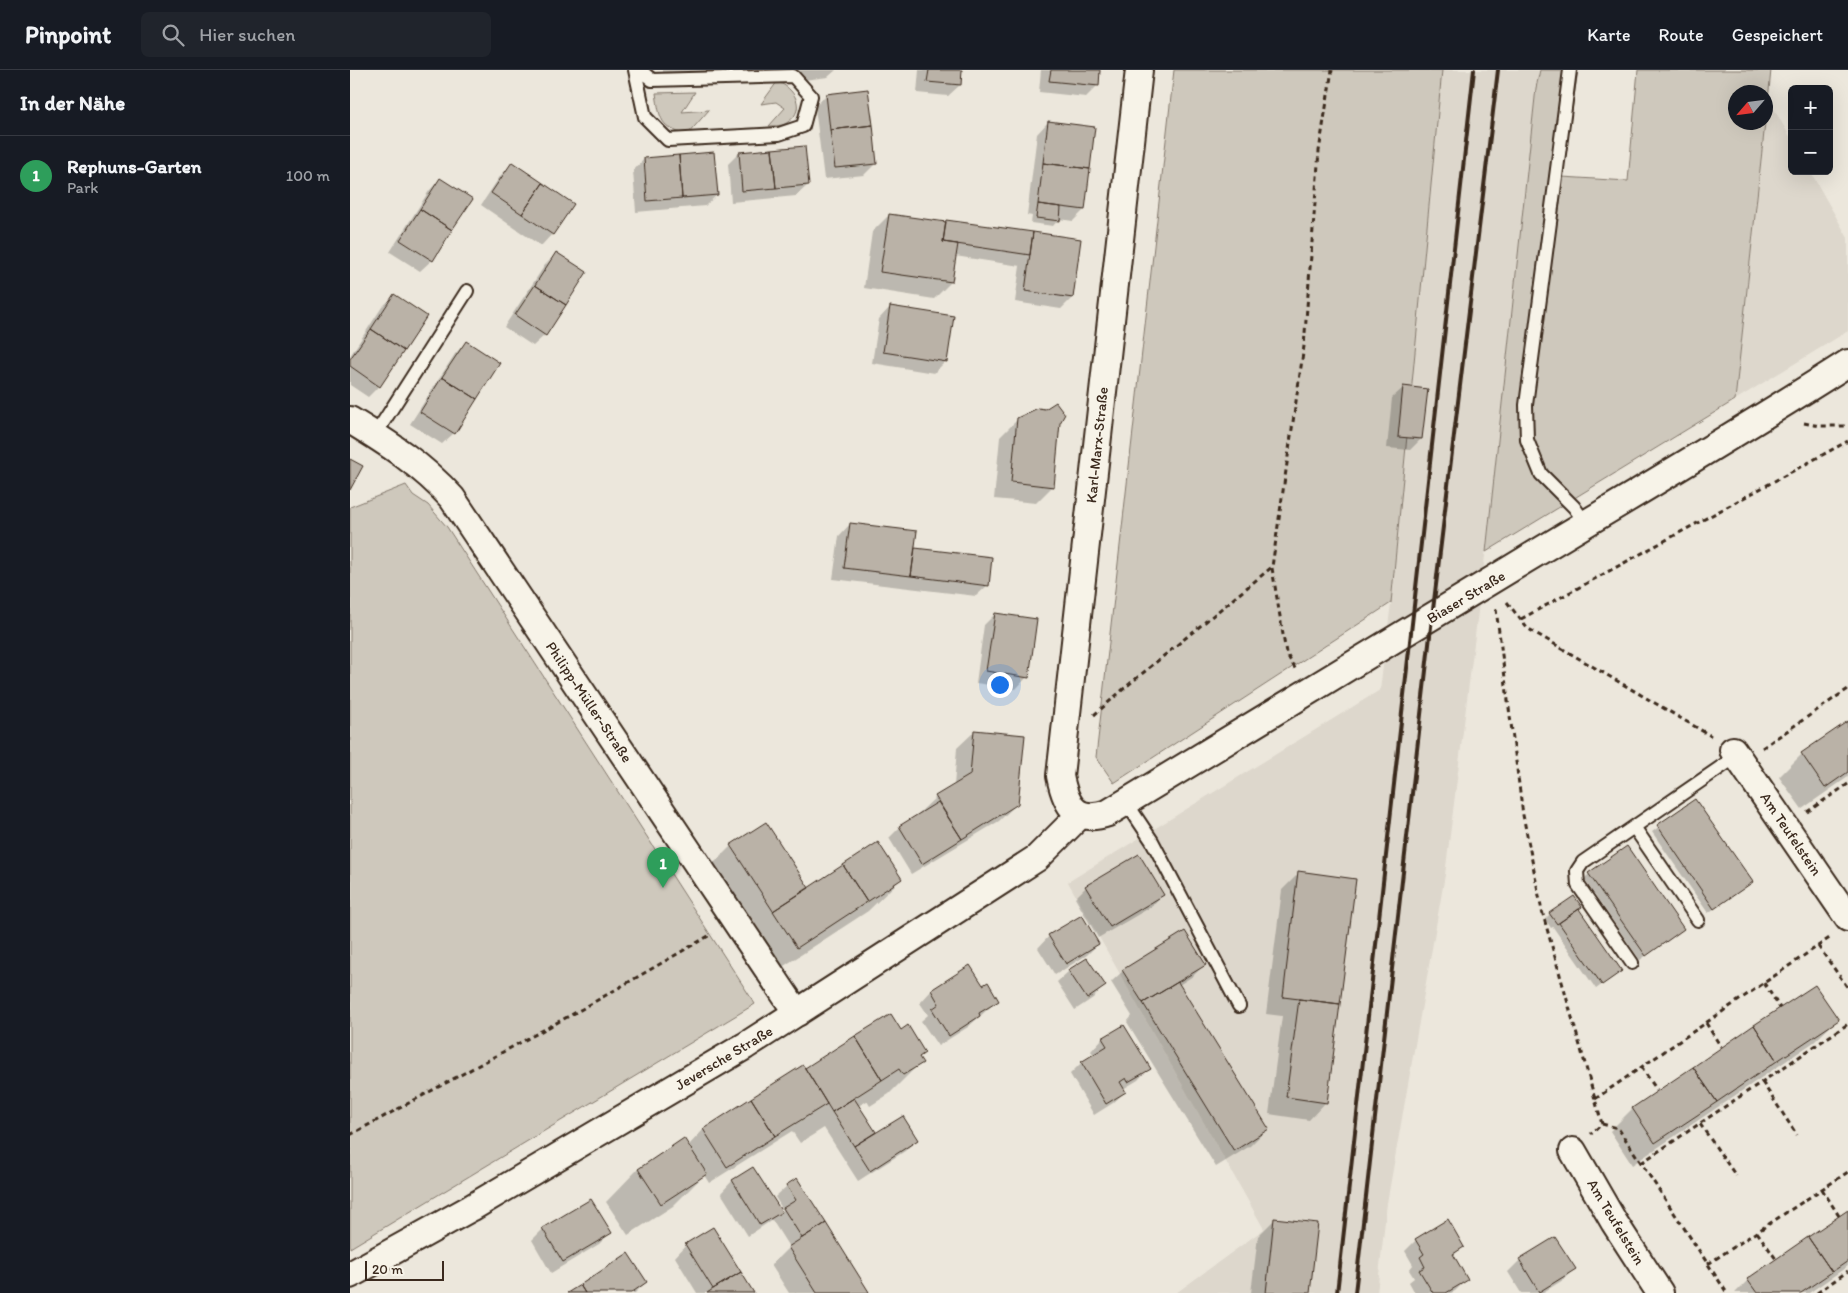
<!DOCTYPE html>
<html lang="de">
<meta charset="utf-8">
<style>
:root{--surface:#171b24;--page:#20242c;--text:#f1f3f6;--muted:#9ea1a6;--line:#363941;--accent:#c8321e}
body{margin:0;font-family:Itim,sans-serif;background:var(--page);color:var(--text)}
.controls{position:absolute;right:15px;top:15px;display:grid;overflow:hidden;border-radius:8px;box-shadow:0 5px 20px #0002}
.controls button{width:45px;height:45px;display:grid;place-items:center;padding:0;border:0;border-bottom:1px solid var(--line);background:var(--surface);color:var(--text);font:25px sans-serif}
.compass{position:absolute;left:1378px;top:15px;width:45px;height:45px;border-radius:50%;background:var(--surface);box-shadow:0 5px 20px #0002;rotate:242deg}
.scale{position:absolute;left:15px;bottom:12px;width:79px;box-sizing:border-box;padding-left:5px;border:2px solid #3b2a1e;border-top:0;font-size:14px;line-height:18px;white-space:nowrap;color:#3b2a1e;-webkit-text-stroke:4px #f7f3e8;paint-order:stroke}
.you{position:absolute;left:649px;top:614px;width:18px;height:18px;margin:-12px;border:4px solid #fff;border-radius:50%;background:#1a73e8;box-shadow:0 0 0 8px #1a73e833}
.badge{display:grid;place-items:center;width:32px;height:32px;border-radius:50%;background:var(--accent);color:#fff;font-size:16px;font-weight:700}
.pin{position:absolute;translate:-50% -41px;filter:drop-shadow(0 1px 2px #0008)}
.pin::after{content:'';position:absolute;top:26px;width:18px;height:15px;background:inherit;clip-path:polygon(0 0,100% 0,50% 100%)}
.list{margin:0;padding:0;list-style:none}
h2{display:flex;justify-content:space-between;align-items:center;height:65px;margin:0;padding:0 20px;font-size:21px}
h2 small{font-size:16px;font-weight:400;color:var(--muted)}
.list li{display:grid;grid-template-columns:32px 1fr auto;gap:15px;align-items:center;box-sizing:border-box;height:80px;padding:0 20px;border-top:1px solid var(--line)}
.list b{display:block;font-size:19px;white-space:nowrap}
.list p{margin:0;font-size:16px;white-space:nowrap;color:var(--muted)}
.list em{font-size:16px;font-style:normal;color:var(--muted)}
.icon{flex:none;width:28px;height:28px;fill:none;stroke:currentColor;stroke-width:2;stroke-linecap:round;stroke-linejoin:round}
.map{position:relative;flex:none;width:1498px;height:1223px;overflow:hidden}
header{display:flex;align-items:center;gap:30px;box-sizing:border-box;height:70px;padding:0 25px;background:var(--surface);border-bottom:1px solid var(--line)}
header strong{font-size:24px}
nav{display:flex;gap:28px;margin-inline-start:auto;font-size:18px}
.search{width:350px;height:45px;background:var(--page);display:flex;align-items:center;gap:12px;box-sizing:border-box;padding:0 18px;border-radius:8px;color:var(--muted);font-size:19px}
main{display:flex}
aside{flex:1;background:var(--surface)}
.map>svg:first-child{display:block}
.built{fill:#ddd7cc}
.green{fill:#cec8bc;stroke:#84796d}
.shadow{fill:#0003}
.building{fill:#bab2a7;stroke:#3b2a1e}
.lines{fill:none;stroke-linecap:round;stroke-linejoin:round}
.lane-casing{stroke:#3b2a1e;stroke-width:16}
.street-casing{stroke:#3b2a1e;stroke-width:30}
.path{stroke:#3b2a1e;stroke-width:3;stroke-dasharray:5 4;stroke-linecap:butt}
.lane{stroke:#f7f3e8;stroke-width:12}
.street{stroke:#f7f3e8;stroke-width:26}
.rail{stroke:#3b2a1e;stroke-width:4}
.labels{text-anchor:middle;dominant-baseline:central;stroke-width:5;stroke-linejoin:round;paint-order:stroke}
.street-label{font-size:15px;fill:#3b2a1e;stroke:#f7f3e8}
</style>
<header>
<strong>Pinpoint</strong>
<div class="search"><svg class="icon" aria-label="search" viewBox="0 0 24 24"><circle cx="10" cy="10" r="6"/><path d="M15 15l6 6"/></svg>Hier suchen</div>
<nav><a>Karte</a><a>Route</a><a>Gespeichert</a></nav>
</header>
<main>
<aside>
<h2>In der Nähe<small></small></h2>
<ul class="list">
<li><span class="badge" style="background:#2e9e5b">1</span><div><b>Rephuns-Garten</b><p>Park</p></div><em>100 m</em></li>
</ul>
</aside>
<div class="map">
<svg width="1498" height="1223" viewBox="0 0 1498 1223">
<rect width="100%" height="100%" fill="#ece7dc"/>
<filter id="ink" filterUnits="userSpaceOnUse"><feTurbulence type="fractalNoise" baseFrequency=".02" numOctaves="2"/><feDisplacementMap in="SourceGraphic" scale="10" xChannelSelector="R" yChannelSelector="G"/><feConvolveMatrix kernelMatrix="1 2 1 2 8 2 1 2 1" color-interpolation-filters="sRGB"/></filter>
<g filter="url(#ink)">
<path class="built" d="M1092 0H1190L1186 18 1139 454 1095 805 1037 1133 1027 1223H826L914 1159 718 812 1030 620 1041 533Z
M1418 29 1442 70V101H1460L1498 168V261L1385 330Z"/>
<path class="green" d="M824 0H1092L1041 533 764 713 746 687Z
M1190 0H1228L1212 107 1278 111 1288 0H1421L1416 51V22H1386V52L1415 53 1385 330 1136 482 1186 18Z
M427 12C444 17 457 39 438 52 433 56 425 56 419 56L435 38 426 32 411 34Z
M345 22 332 42 359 40 337 65C310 57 310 50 306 23Z
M56 415 63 425 78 435 97 457 405 934 0 1178V437Z"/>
<path class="shadow" d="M313 0H387L383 4 313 9Z
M445 0H486L478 7 446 11Z
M569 0H611L610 15 598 26 567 23Z
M691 0H749L748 15 736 27 689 22Z
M476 25 526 93 514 105 474 109 465 37Z
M698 52 734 140 723 151 709 149 703 156 681 153 682 146 677 145 687 64Z
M389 83 458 115 446 126 381 132 378 94Z
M294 89 367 125 355 136 286 142 283 101Z
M162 94 202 164 191 176 131 135 151 105Z
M90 109 82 190 70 201 40 182 79 121Z
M539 145 730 171 722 228 711 239 665 232 670 196 605 186 601 212 584 229 514 218 522 162Z
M206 184 195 265 183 276 154 257 195 195Z
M44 226 29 316 18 327 0 315V286L32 237Z
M540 237 596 291 584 303 522 293 529 249Z
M116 272 149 293 104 363 92 374 60 354 105 284Z
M1054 317 1071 369 1060 380 1037 378 1042 328Z
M668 349 709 352 703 416 686 433 644 429 650 367Z
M500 454 563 479 641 488 638 515 626 526 483 509 489 466Z
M645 544 677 607 666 619 626 613 634 555Z
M1498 652V707L1452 739 1429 707 1452 684Z
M625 661 667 734 649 751 561 804 539 768 550 757 568 744 586 727 604 716 607 678Z
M1345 730 1396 817 1358 843 1302 762Z
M381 776 458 819 551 809 518 841 414 909 392 874 407 859 364 793Z
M949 803 1005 810 976 1032 959 1050 919 1044 932 946 916 944 932 820Z
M1239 804 1333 859 1290 890 1234 809Z
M736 817 812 825 801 837 748 868 725 828Z
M1228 839 1270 901 1246 919 1203 857 1201 858 1195 849 1200 844Z
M699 866 748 874 737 885 705 905 688 878Z
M854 895 843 906 829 915 917 1059 900 1076 866 1097 777 952 782 946 761 912 773 901Z
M620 897 633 917 648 930 618 957 588 976 571 951 578 945 570 933 581 921Z
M719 901 754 916 743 928 725 940 707 912Z
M540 945 551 962 574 983 568 988 571 992 539 1024 520 1036 517 1031 508 1036 526 1064 566 1070 555 1081 508 1111 474 1058 450 1073 442 1061 359 1113 354 1105 323 1136 278 1165 256 1132 288 1099 338 1076 353 1060 452 997 456 999Z
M1487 950 1464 972 1282 1095 1260 1061 1282 1039Z
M774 957 799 998 788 1010 773 1019 775 1022 763 1033 744 1045 720 1004 731 993 744 985 741 981 752 969Z
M403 1098 431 1143 433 1140 425 1127 437 1116 446 1109 518 1221 516 1223H439L421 1195 439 1177 422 1150 398 1166 371 1123 382 1111Z
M1498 1141V1196L1459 1223H1385L1398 1210Z
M925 1149 966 1154 959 1223H901L908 1166Z
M193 1159 260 1163 249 1174 201 1203 182 1170Z
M363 1159 402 1223H347L325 1187 336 1175Z
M1205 1168 1224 1199 1213 1210 1192 1223H1171L1158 1202 1170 1190Z
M1066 1170 1112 1177 1103 1186 1117 1209 1105 1221 1101 1223H1065L1059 1212 1064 1208 1059 1200 1063 1195 1055 1181Z
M278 1185 296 1212 285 1223H219Z"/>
<path class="building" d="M579 0H612L611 15 577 12Z
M701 0H750L749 16 699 11Z
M518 19 523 55 480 60 476 24Z
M698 51 745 57 740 99 693 93Z
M523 55 527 94 485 98 480 60Z
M455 76 459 115 426 118 422 79Z
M422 79 426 118 392 121 389 82Z
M364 82 368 125 332 128 329 85Z
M329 85 332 128 297 131 294 88Z
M162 92 193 113 172 144 141 123Z
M693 93 740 99 735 140 688 134Z
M90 108 123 129 102 160 70 139Z
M193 113 224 134 203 165 172 144Z
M688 134 711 137 710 151 686 148Z
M70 139 102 160 83 191 50 170Z
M539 144 596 152 593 172 608 174 602 212 530 202Z
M596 150 683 162 680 185 593 172Z
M683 162 731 169 723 228 675 221Z
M206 182 237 202 216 235 185 215Z
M185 215 216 235 196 266 165 245Z
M44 224 77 246 54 281 21 259Z
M540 236 604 246 597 292 533 282Z
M21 259 54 281 30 317 0 296V289Z
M116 271 150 293 127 329 92 307Z
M92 307 127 329 105 364 70 342Z
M1053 316 1078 319 1072 369 1048 367Z
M706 332 715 344 710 353 704 417 661 412 667 348 688 338 695 339Z
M0 389 13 396 0 420Z
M500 453 567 461 561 506 494 498Z
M565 478 642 487 639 516 561 506Z
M645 543 687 549 679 608 636 601Z
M1498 651V702L1475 718 1451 683Z
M624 660 675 665 668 734 612 769 585 726 620 705Z
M1345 729 1403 812 1364 839 1307 755Z
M588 732 612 769 572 794 549 756Z
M416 752 459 818 423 841 380 775Z
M528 772 552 809 517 832 493 795Z
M1277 776 1334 859 1296 886 1238 803Z
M789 784 814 825 760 857 735 816Z
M493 795 517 832 447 878 423 841Z
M948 801 1006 809 990 934 933 927Z
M1224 826 1232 837 1207 854 1199 843Z
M1229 839 1272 901 1252 915 1209 853Z
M732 845 749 874 716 894 698 865Z
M835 861 856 895 793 933 772 900Z
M737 888 756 916 737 929 718 900Z
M620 895 633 915 638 912 649 931 629 943 630 946 599 966 582 939 589 934 581 920Z
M828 912 919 1059 884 1081 793 933Z
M1465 915 1489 950 1427 991 1404 955Z
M949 929 990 934 977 1033 936 1027Z
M541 944 551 960 558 955 575 983 569 987 573 993 553 1005 549 999 532 1010 505 966Z
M774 955 801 999 778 1012 776 1008 770 1012 776 1022 756 1034 731 992 757 976 752 968Z
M1404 955 1427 991 1367 1032 1343 997Z
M505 966 532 1010 482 1042 455 998Z
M453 995 477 1034 425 1066 401 1028Z
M1343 997 1367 1032 1305 1073 1282 1038Z
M401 1028 425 1066 377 1097 353 1059Z
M504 1028 526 1062 504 1076 482 1042Z
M553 1046 568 1070 520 1101 504 1076Z
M334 1068 357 1104 311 1134 288 1099Z
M403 1097 432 1142 410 1155 382 1110Z
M447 1108 476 1153 452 1168 433 1138 446 1130 436 1115Z
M241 1129 262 1163 213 1192 192 1158Z
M1498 1140V1191L1482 1202 1458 1167Z
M924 1148 968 1153 960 1223H916Z
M1098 1149 1114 1177 1103 1184 1118 1210 1096 1223H1083L1069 1200 1075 1197 1070 1187 1074 1184 1065 1169Z
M476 1153 519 1222 517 1223H467L438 1177Z
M363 1157 391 1202 363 1219 335 1174Z
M1205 1167 1226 1199 1189 1222 1169 1189Z
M1458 1167 1482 1202 1451 1223H1407L1397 1209Z
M278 1183 297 1212 281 1223H235L230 1215Z
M391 1202 404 1223H357L363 1219Z
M230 1215 235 1223H217Z"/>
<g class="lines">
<defs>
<path id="lane" d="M285 0 295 47 318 70 429 64 453 56 461 26 443 6 302 10 290 0
M1220 0 1176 335 1177 370 1191 404 1224 437 1236 454
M25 365 117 221
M776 732 802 771 889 936
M1284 757 1348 850
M1282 893 1228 815 1227 801 1233 792 1387 686"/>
<path id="street" d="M789 0 710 706C716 736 726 754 758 743 897 658 1036 575 1175 490 1283 425 1392 361 1498 293
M0 350C38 373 72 395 102 428L447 943
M1383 680 1498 848
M1223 1081 1264 1152 1310 1223
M0 1205 121 1138 395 976 687 788 730 745"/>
</defs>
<use href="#lane" class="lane-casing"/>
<use href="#street" class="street-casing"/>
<path class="path" d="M1454 353 1470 356H1498
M922 498 936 583 946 600
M1157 532 1177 558 1361 666
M1146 539 1173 745 1192 841 1252 1054 1241 1064
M1171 549 1498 371
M744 645 777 616 922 497 954 276 969 81 982 0
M1412 678 1498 619
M1457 742 1498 714
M1468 876 1498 918
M1414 913 1430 938
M1356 953 1371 977
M1291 997 1307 1020
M1412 1012 1447 1065
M1245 1029 1481 867
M1252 1054 1268 1058 1377 1223
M1350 1054 1386 1106
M0 1065 232 939 362 864
M1291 1093 1498 954
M1472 1119 1489 1146
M1407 1162 1426 1189
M1358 1194 1498 1102
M1467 1223 1498 1201"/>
<use href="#lane" class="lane"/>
<use href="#street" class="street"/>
<path class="rail" d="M987 1223 1124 0
M1005 1223 1082 548 1148 0"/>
</g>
</g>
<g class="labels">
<g class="street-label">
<text transform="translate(747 375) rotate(-84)">Karl-Marx-Straße</text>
<text transform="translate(1116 527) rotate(-31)">Biaser Straße</text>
<text transform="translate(239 632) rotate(56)">Philipp-Müller-Straße</text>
<text transform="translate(1441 764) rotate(56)">Am Teufelstein</text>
<text transform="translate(374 988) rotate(-31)">Jeversche Straße</text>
<text transform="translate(1266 1152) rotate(59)">Am Teufelstein</text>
</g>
</g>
</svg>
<div class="controls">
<button>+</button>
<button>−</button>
</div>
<svg class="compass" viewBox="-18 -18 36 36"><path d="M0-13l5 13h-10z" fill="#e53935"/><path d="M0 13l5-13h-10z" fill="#9ea1a6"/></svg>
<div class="scale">20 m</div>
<div class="you"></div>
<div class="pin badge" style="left:313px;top:818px;background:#2e9e5b">1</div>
</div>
</main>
